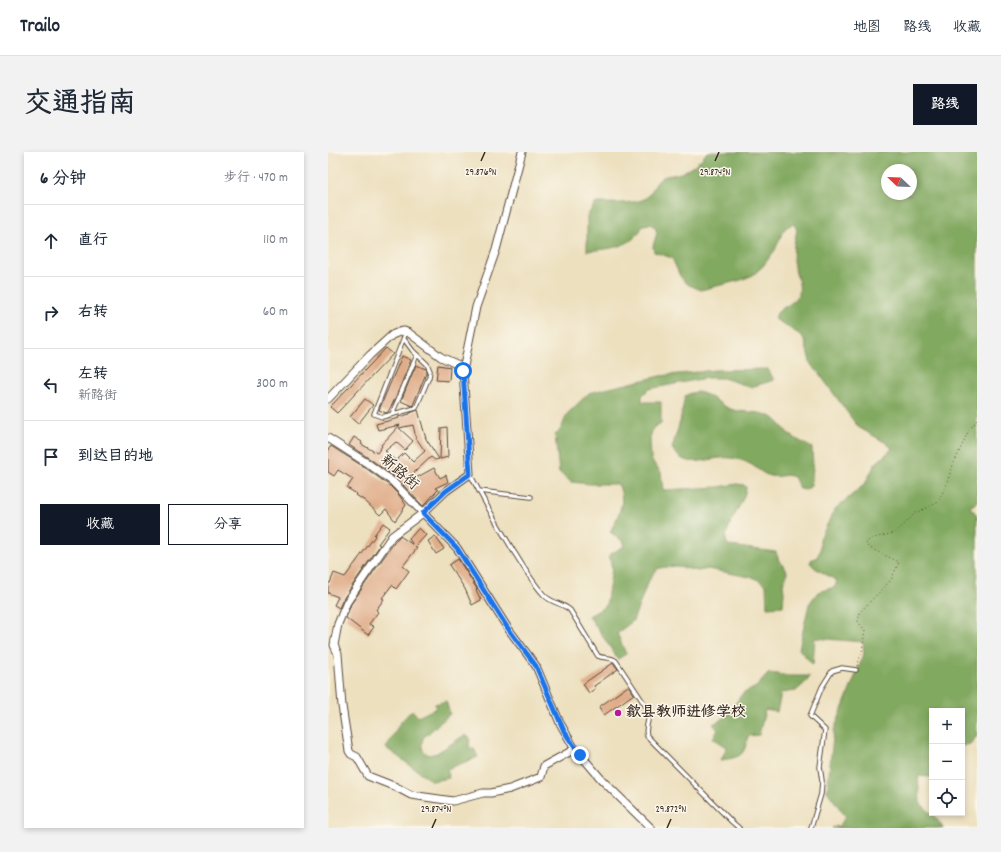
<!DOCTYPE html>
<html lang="zh">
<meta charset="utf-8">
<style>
:root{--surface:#fff;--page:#f2f2f3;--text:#1f2937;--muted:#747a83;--line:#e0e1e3;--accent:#111827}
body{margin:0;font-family:Dekko,"LXGW WenKai TC",sans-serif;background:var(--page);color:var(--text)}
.controls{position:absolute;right:12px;bottom:12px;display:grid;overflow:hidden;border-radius:0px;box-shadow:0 2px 6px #0003}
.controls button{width:36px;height:36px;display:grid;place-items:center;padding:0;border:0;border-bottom:1px solid var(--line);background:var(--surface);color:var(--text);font:20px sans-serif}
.compass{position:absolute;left:553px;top:12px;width:36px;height:36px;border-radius:50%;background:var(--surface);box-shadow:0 2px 6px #0003;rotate:293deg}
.stop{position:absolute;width:12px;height:12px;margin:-9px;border:3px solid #1a73e8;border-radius:50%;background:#fff}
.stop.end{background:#1a73e8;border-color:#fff;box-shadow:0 1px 4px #0008}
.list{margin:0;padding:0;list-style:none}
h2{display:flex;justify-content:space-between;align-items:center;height:52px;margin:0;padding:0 16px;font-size:17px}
h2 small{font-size:13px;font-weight:400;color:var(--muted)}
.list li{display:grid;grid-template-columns:26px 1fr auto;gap:12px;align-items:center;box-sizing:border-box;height:72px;padding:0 16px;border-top:1px solid var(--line)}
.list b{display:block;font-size:15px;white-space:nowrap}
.list p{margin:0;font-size:13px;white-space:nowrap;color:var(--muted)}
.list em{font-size:13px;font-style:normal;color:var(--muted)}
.actions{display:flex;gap:8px;padding:12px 16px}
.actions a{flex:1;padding:9px 0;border:1px solid var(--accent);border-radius:0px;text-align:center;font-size:14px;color:var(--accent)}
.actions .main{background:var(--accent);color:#fff}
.icon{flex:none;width:22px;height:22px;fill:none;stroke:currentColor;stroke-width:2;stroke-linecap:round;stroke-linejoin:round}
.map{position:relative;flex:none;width:649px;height:676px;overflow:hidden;border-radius:0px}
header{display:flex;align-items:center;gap:24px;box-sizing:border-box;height:56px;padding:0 20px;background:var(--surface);border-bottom:1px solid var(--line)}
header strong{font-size:19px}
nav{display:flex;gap:22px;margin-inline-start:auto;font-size:14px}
.intro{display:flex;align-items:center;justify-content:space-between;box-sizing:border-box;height:96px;padding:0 24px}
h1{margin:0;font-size:28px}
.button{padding:10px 18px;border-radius:0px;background:var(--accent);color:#fff;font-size:14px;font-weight:700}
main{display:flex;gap:24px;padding:0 24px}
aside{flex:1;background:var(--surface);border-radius:0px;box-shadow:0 2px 6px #0003}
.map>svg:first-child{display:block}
.forest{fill:#82a960;stroke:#5e6a3f;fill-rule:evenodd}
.building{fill:#e0ad8a;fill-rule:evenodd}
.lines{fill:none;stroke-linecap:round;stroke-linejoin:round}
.lane-casing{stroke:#564536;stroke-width:5.5}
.street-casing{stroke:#564536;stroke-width:9}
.path{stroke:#564536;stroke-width:1;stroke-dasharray:1 3;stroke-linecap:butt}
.lane{stroke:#fff;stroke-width:3.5}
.street{stroke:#fff;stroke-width:7}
.route{stroke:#1a73e8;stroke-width:5}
.ticks{fill:none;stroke:#3b2a1e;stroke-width:1.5}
.poi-dot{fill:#b5179e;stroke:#fbf7ec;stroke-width:1.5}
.labels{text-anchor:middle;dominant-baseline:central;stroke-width:3;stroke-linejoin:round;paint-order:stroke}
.street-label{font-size:15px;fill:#3b2a1e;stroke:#fbf7ec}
.poi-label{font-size:15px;font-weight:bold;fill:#3b2a1e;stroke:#fbf7ec;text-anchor:start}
.ticks-label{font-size:10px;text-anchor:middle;fill:#3b2a1e;stroke:#fbf7ec;stroke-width:3;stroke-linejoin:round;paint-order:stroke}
</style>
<header>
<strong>Trailo</strong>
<nav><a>地图</a><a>路线</a><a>收藏</a></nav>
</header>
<div class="intro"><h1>交通指南</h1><a class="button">路线</a></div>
<main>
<aside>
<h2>6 分钟<small>步行 · 470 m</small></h2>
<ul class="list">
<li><svg class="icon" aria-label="ahead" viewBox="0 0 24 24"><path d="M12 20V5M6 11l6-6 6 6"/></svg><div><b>直行</b></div><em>110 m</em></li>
<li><svg class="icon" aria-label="right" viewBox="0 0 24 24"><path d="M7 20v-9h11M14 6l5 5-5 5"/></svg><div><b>右转</b></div><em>60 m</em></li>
<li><svg class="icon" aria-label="left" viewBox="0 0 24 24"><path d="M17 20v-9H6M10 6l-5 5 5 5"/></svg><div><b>左转</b><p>新路街</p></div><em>300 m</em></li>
<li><svg class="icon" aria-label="arrive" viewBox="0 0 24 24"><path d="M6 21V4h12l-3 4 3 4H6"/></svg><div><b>到达目的地</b></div></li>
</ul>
<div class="actions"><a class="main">收藏</a><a>分享</a></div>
</aside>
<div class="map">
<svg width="649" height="676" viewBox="0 0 649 676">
<rect width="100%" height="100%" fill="#fbf7ec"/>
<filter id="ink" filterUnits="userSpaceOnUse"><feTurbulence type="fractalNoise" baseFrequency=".025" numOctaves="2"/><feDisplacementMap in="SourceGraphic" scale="8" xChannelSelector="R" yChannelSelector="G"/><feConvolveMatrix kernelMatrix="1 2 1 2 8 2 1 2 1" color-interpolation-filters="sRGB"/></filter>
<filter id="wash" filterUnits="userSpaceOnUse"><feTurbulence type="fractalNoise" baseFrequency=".012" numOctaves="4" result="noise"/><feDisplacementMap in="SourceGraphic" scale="16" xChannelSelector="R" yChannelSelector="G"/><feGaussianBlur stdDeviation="0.9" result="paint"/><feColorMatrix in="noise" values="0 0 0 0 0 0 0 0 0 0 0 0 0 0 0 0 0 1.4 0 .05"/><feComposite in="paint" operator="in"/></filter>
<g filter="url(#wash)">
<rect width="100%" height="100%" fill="#ede0bf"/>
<path class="forest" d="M379 0H649V350L642 355 649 363V584L642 592 634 594V559H604V625L590 624 592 651 608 666 615 676H504L511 674 518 665 499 639 506 578 536 502 535 490 487 486 485 513 471 497 481 452 490 440 507 435 509 429 487 416 482 411 483 408 489 405 492 399V387L507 357 537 332 547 312 564 297 560 292 530 275 490 220 483 213 477 190 474 184 447 167C448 165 448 163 449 161 456 153 468 152 471 140 473 132 468 123 466 115 464 102 466 90 469 78L466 72 460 74 455 79 447 98 435 114 425 123 413 128 373 138 361 133 356 129 352 124 344 106 326 100 325 94 329 81 327 75 322 72 315 73C306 96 280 97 259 99V64L268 51C282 51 302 52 314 48 325 44 325 30 335 25 340 23 347 23 353 21 362 17 374 9 379 0ZM559 18H583V42H559Z
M440 217 446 228 423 235 395 226H378L321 237 314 244V250H333V271L325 276 322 286 323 308 333 320 335 338 390 335 409 332 416 333 418 335C419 349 387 386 402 394L448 400 451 409 456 414 459 419 458 426 455 431 456 441 455 454 439 455 438 433 427 426 380 417 370 419 348 414 331 416 326 420 319 432 305 469 289 481 298 502 290 507 261 464 278 454 284 416 281 403 296 394V390L282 380C290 364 299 350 290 332H262L243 330 231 320 227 283 233 277 239 262 261 241 332 224 387 218Z
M370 240C384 243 388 250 400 256 413 262 429 258 442 264 450 268 454 275 460 281 467 287 476 291 484 296L485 315 483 334 478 338 472 337 466 325C457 321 451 326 442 324 435 322 430 317 424 313 417 309 411 307 403 306 382 303 358 321 344 296L352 270 357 244 363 241Z
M441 521 462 524H481L480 528 468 539 453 541 449 560 437 558 431 583 420 584C416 604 414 605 393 608L399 595 385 586 390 578 385 572 398 565 414 542 428 535Z
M118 549 122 562 95 586C93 595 93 598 101 603L109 601 137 583 142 586 141 595 146 597 150 605 119 617 121 626 104 629 58 596 72 571 84 558 90 565 108 556 107 552Z"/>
<g id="blocks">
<path class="building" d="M58 196 65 202 9 261 2 255Z
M74 204 83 208 82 210 67 247 60 260 58 261 51 258Z
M88 213 98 217 99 219 85 253 84 254 73 249Z
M110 213 122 215 121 229 108 228Z
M37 247 45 253 30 272 22 265Z
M90 258 98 287 111 307 107 308 103 305 74 332 68 326 45 309 21 293 26 285 34 290 33 292 49 301 54 294 53 293 72 273 50 278 48 272 71 266 70 265 82 262V261ZM85 273 88 286 97 299 85 310 76 301 68 309 58 301 59 300 57 299 68 290 77 298 85 289 71 276Z
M119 275 120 305 112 307 113 276Z
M3 294 39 317 62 334 71 343 78 353 67 369 58 357 52 363 37 349 28 343 29 342 19 336 25 327 10 318 6 324 0 320V298Z
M106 316 112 326 118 323 120 330 107 336 110 338 95 354 75 333Z
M55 371 62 376 50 392 52 393 15 447 11 456 6 453 10 445 0 441V431H2L6 421 17 425 47 384 46 383Z
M91 376 98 383 87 395 89 396 75 414 81 419 68 437 64 433 54 446 56 447 48 458 50 460 41 472 46 475 40 483 18 466 23 452 68 388 72 384 85 393 81 387Z
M107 384 116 397 108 402 100 389Z
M130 407 149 437 148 438 153 448 144 453 137 437 121 413Z
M285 511 290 517 266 534 268 536 261 541 255 532Z
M300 534 306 542 276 563 271 555Z"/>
</g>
</g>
<g filter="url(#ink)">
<use href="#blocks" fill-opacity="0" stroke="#564536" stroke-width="1"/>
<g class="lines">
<defs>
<path id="lane" d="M76 187 85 199 99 212 102 219 101 225 88 256 54 265 46 262 78 180
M64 262 89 203
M142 322C156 349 170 374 186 400 195 414 204 430 216 443 223 451 234 451 242 458L270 504C276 507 283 504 288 509L321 559C322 567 316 576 319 584L404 670 411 676
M151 339 203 345
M483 676 493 642 494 629 492 615 497 578 482 564 494 535 504 519 514 516 528 518"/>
<path id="street" d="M194 0 168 98 148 155 135 219 142 322 118 339 95 361 64 384 19 450 10 472 6 493 10 502 14 554 21 599 23 602 29 605 40 624 68 635 83 643 125 649 155 641H163L182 637 213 625 216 614 247 597
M0 247 42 203 64 183 71 180 76 179 81 181 113 205 135 215
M0 286 42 313 65 330 129 396 179 475 208 514 232 571 245 594 274 628 323 676"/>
</defs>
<use href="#lane" class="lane-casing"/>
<use href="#street" class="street-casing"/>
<path class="path" d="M529 514 534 499 537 478 530 470 532 460 563 428 571 410 542 396 538 391 542 387 566 381 579 370 587 361 609 351 617 336 625 313 641 278 649 268"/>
<use href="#lane" class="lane"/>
<use href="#street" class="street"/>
</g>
</g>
<g class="lines" filter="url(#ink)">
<path class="route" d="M135 219 142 322 118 339 95 361 129 396 179 475 208 514 236 579 252 603"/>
</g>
<path class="ticks" d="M153 9 157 0M387 9 391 0M104 676 108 667M339 676 343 667"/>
<circle class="poi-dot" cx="290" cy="561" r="4"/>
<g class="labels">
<g class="street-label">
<text transform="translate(71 321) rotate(41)">新路街</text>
</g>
<g class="poi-label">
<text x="298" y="561">歙县教师进修学校</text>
</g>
</g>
<g class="ticks-label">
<text x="153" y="23">29.876°N</text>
<text x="387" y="23">29.874°N</text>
<text x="108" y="660">29.874°N</text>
<text x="343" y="660">29.872°N</text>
</g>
</svg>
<div class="controls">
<button>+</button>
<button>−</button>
<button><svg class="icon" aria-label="locate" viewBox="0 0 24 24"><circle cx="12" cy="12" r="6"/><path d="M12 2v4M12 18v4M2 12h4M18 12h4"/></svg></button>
</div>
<svg class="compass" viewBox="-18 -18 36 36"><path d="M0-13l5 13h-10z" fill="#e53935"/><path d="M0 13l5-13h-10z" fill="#747a83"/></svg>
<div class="stop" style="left:135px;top:219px"></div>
<div class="stop end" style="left:252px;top:603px"></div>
</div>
</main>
